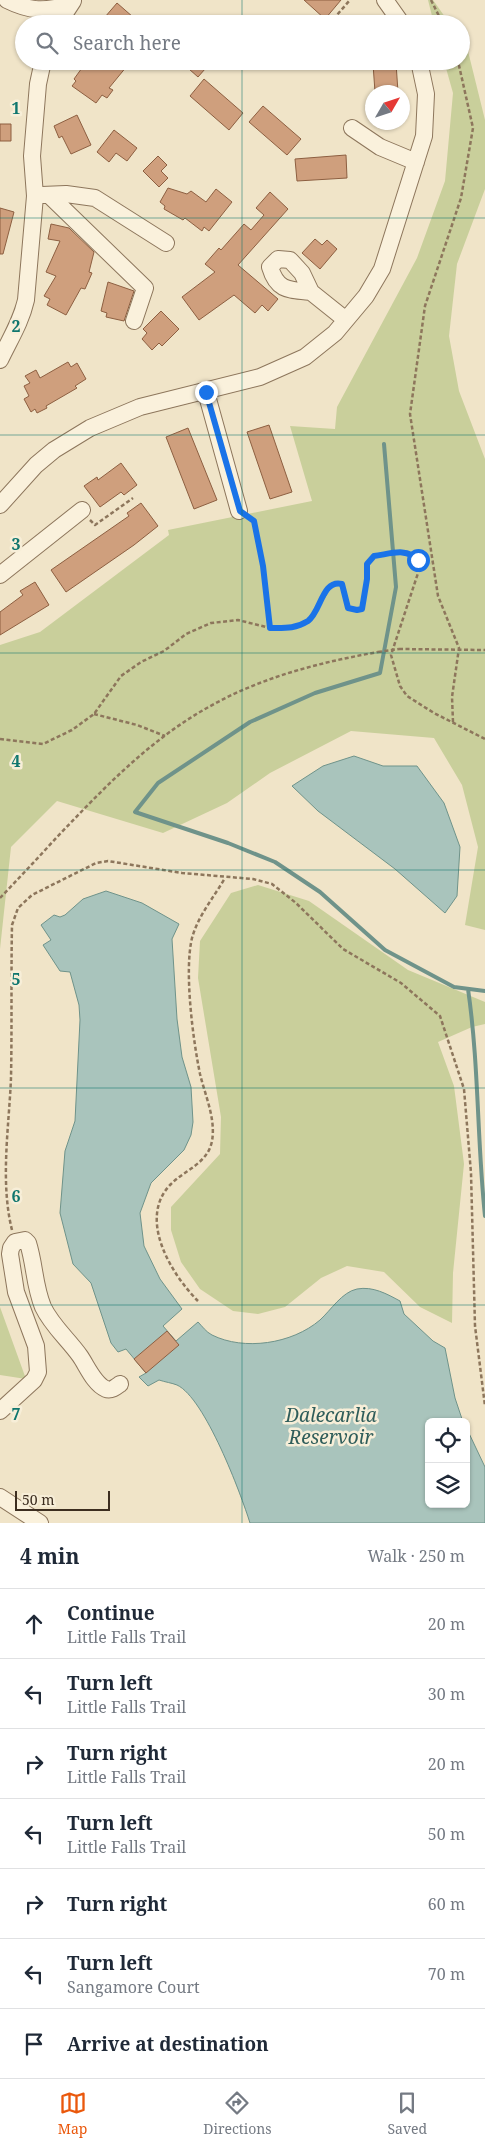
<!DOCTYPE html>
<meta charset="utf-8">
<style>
:root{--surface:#fff;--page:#f6f6f7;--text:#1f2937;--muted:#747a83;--line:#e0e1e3;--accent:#ea580c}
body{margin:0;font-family:"Noto Serif",serif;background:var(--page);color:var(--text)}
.controls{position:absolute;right:15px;bottom:15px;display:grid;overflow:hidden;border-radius:8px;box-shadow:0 1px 4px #0004}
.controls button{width:45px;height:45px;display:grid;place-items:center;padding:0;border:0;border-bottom:1px solid var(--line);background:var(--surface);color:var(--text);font:25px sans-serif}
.compass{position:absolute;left:365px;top:85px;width:45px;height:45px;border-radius:50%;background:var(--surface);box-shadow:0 1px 4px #0004;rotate:51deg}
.scale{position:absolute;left:15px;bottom:12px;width:95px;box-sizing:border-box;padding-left:5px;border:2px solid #3d2e20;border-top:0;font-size:14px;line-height:18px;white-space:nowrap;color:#3d2e20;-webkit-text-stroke:4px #f7eed8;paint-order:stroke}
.stop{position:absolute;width:15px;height:15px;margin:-11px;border:4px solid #1a73e8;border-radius:50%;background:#fff}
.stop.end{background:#1a73e8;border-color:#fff;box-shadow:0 1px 5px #0008}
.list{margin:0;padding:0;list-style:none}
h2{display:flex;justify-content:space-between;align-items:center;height:65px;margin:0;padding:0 20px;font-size:21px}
h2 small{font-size:16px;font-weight:400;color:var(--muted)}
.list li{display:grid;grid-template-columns:32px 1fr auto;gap:15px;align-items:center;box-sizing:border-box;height:70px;padding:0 20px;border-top:1px solid var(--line)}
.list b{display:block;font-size:19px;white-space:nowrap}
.list p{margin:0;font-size:16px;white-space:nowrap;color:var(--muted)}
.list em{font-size:16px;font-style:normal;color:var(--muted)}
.icon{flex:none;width:28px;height:28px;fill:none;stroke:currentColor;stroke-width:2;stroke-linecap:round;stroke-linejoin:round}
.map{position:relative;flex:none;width:485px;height:1523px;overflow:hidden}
.search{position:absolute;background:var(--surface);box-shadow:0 1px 4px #0004;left:15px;right:15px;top:15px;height:55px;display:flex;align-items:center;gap:12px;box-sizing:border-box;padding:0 18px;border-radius:28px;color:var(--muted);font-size:19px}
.sheet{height:555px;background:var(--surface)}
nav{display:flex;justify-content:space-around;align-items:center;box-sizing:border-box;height:70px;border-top:1px solid var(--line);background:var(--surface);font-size:14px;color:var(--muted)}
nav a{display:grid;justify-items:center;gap:2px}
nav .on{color:var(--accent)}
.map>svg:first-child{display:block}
.green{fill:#c9cf9b}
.water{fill:#a9c4bc;stroke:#6f938a}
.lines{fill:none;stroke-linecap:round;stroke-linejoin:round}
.stream{stroke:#6f938a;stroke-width:4}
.building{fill:#cf9f7d;stroke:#8d5f41}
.minor-casing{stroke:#8d765c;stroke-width:18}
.path{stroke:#8d765c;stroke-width:2.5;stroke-dasharray:4 2.5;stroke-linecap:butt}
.minor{stroke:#faf1dc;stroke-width:16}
.path-bridge{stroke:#8d765c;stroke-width:2.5;stroke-dasharray:4 2.5;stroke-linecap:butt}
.route{stroke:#1a73e8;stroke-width:6}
.grid{fill:none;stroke:#0f766e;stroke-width:1;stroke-opacity:0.55}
.labels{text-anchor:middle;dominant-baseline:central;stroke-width:5;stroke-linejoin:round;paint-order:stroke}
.water-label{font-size:19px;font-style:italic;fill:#2f5d5a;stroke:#f7eed8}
.grid-label{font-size:16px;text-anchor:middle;font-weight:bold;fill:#0f766e;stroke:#f7eed8;stroke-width:5;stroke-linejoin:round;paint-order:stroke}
</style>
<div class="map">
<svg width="485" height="1523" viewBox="0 0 485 1523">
<rect width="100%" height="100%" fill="#f0e4c8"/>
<path class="green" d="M428 0H433L450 24H434Z
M461 39 467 47 485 120V189L457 264 449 336 459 391 485 459V930L465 925 478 847 462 785 434 738 351 731 270 773 227 803 163 833 57 801 11 847 0 949V645L40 632 169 535 168 530 312 501 290 426 335 429 337 407 417 258 445 181 453 93 444 61H461Z
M258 885 309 901 408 970 485 1002V1024L472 1027 438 1042 454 1086 464 1164 453 1273 452 1323 420 1307 384 1272 347 1266 321 1278 285 1307 258 1314 233 1311 200 1289 181 1262 171 1230V1207L220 1154 221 1117 198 978 200 941 231 893Z
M0 1307 26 1379 0 1375Z"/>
<path class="water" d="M354 756 383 766H417L444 803 460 847 457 896 445 913 395 869 318 811 292 786 323 766Z
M106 891 142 903 179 924 172 939 177 1019 182 1057 191 1087 193 1122 191 1135 184 1150 151 1183 140 1213 144 1246 160 1279 182 1309 163 1326 176 1341 198 1322C202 1326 206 1332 212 1335 244 1351 292 1344 320 1320 331 1310 342 1292 357 1289 373 1286 387 1294 400 1301L404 1314 433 1341 445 1348 455 1398 463 1422H429V1504H466V1427L485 1467V1523H250C241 1494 205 1398 177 1385 172 1383 165 1382 159 1380L148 1386 139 1377 146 1373 126 1349 118 1352 111 1343 91 1283 73 1264 60 1213 65 1151 75 1121 80 1020 79 1005 70 972 60 971 43 945 51 940 41 925 54 915 60 917 65 915 83 899Z"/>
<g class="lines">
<path class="stream" d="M384 444 396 587 380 673 315 693 250 722 158 783 135 812 228 843 275 862 320 892 385 950 454 987 485 991
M468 989C479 1064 477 1141 485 1216"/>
</g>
<path class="building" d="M304 0H341L325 19Z
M117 3 141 24H99Z
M87 61H121L127 66 109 88 113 90 107 98 102 95 96 103 72 86 76 81 74 79Z
M180 61H212L198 77Z
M396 63 398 92H375L373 64Z
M204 79 243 113 229 130 190 96Z
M263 106 301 139 287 155 249 122Z
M77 115 91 145 71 154 62 136 59 138 54 126Z
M0 124H11V141H0Z
M114 130 137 148 127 161 116 153 109 162 97 152Z
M346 155 347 178 297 181 295 159Z
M158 156 167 165 161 171 168 178 159 187 143 171Z
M168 188 187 194 191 191 206 202 216 189 232 202 209 231 204 227 202 231 185 218 183 220 164 209 165 206 160 202Z
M270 192 288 209 238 265 278 299 268 311 262 305 255 313 234 295 199 320 182 297 215 272 205 264 219 248 221 250 244 224 251 230 264 215 256 208Z
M0 208 14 212 3 254H0Z
M51 224 69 228 94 252 89 272 92 273 85 289 81 288 66 315 47 305 50 299 44 296 56 276 46 272 60 241 48 239Z
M315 239 322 245 327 240 337 249 320 269 302 253Z
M108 282 134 291 124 321 106 317 107 313 101 311Z
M161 311 179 329 162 346 159 343 152 350 142 339 147 333 143 329Z
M68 362 71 367 77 363 86 379 75 386 77 388 46 406 47 408 37 413 35 409 31 412 24 399 29 396 24 386 30 383 25 376 36 370 40 378Z
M269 425 292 492 270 499 247 432Z
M188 428 217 500 194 509 166 437Z
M121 463 137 485 124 495 121 492 100 507 84 486 97 477 98 480Z
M141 503 158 526 134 545 66 592 51 570 129 516 127 513Z
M35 582 49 605 0 635V612L23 595 20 591Z
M167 1331 179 1345 146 1373 134 1359Z"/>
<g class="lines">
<defs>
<path id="minor" d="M7 0C31 12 44 11 70 5
M385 0 402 24
M58 24 73 1
M352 128 380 147 416 162
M42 195 66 194 95 198 166 243
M49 195 145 288 134 321
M311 292C289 290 277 291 270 267L278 259 290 260 302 273 311 292 346 320
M0 360C10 339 21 322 26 300L35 196 32 156 38 84 43 61
M206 392 239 511
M0 505 36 465 54 450 90 428 140 407 260 377 305 357 335 333 366 296 382 269 424 136 426 94 419 61
M0 575 82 510
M0 1411 34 1380 38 1372 36 1346 16 1292 10 1254 11 1248 15 1242 25 1240 28 1243C35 1265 34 1285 43 1307 52 1326 68 1339 80 1356 87 1366 94 1384 106 1389 111 1391 116 1387 120 1384
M0 1497 40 1523"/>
</defs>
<use href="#minor" class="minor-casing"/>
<path class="path" d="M431 0 443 24
M329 24 350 0
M250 518 254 521 263 566 270 628
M90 520 95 525 133 498
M418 561 431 563
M399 649 485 650
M94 714 137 725 165 736
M453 722 452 697 459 648 438 596 410 414 425 306 461 198 473 128 458 61
M0 739 43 744 72 730 94 714 121 676 141 662 164 651 186 634 211 623 238 620 270 628H293L310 620 332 584H342L348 608 357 610 362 609 367 579V565L374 555 404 552 412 554 420 567 391 655 400 686 407 696 434 713 485 739
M0 898C19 878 38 858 57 837 105 787 153 736 216 703 266 676 322 662 378 652
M12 1230C0 1182 9 1127 11 1078 12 1027 11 976 12 925L18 908 32 895 96 863 108 861 182 873 253 879 272 884 296 903 343 949 401 983 440 1016 464 1089 471 1173 475 1326 485 1406
M198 1301C171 1274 137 1218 171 1184 185 1170 208 1163 212 1141 216 1119 205 1095 200 1074 193 1040 184 971 192 938 198 916 214 897 225 878"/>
<use href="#minor" class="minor"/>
<path class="path-bridge" d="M378 652 399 649"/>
</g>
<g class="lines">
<path class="route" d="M206 392 240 511 254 521 263 566 270 628C285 628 295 629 308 621 321 612 322 579 342 584L348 608 357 610 362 609 367 579V564L374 556C390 554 406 547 418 560"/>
</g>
<path class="grid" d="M242 0V24M242 61V1523M0 218H485M0 435H485M0 653H485M0 870H485M0 1088H485M0 1305H485"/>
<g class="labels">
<g class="water-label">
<text x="331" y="1415">Dalecarlia<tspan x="331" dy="22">Reservoir</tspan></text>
</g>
</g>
<g class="grid-label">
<text x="16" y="114">1</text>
<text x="16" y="332">2</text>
<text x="16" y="550">3</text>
<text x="16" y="767">4</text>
<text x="16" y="985">5</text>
<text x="16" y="1202">6</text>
<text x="16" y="1420">7</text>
</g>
</svg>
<div class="controls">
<button><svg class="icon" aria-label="locate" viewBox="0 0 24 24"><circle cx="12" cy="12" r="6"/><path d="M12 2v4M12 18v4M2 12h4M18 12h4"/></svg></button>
<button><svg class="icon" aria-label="layers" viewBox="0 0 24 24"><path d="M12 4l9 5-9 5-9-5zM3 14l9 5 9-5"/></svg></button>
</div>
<svg class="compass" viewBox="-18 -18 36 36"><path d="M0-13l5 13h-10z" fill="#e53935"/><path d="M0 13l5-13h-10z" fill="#747a83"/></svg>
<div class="scale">50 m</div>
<div class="stop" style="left:418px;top:560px"></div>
<div class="stop end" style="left:206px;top:392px"></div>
<div class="search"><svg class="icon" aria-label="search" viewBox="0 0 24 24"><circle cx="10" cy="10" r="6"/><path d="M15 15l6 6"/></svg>Search here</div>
</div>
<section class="sheet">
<h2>4 min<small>Walk · 250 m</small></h2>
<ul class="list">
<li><svg class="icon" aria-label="ahead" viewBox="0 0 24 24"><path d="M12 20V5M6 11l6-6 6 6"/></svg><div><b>Continue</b><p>Little Falls Trail</p></div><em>20 m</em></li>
<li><svg class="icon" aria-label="left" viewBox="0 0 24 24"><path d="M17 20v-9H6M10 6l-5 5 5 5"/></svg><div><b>Turn left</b><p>Little Falls Trail</p></div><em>30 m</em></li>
<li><svg class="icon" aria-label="right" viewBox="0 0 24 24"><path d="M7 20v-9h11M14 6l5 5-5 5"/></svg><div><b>Turn right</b><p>Little Falls Trail</p></div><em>20 m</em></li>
<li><svg class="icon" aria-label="left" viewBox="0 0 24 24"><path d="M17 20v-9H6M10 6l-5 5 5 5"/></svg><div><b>Turn left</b><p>Little Falls Trail</p></div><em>50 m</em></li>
<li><svg class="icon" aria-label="right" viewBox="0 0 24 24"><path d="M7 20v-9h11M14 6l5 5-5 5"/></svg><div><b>Turn right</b></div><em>60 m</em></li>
<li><svg class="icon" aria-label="left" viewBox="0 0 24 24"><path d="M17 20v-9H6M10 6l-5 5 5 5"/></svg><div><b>Turn left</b><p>Sangamore Court</p></div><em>70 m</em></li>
<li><svg class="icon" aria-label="arrive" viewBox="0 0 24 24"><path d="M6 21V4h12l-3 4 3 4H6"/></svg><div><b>Arrive at destination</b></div></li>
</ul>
</section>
<nav>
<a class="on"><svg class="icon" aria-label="map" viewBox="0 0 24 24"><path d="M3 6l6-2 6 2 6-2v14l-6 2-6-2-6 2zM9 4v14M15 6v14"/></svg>Map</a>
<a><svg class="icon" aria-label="directions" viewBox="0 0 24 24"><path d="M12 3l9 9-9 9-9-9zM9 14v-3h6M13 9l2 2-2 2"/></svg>Directions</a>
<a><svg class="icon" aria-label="saved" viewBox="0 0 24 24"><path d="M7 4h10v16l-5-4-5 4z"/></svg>Saved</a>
</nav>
